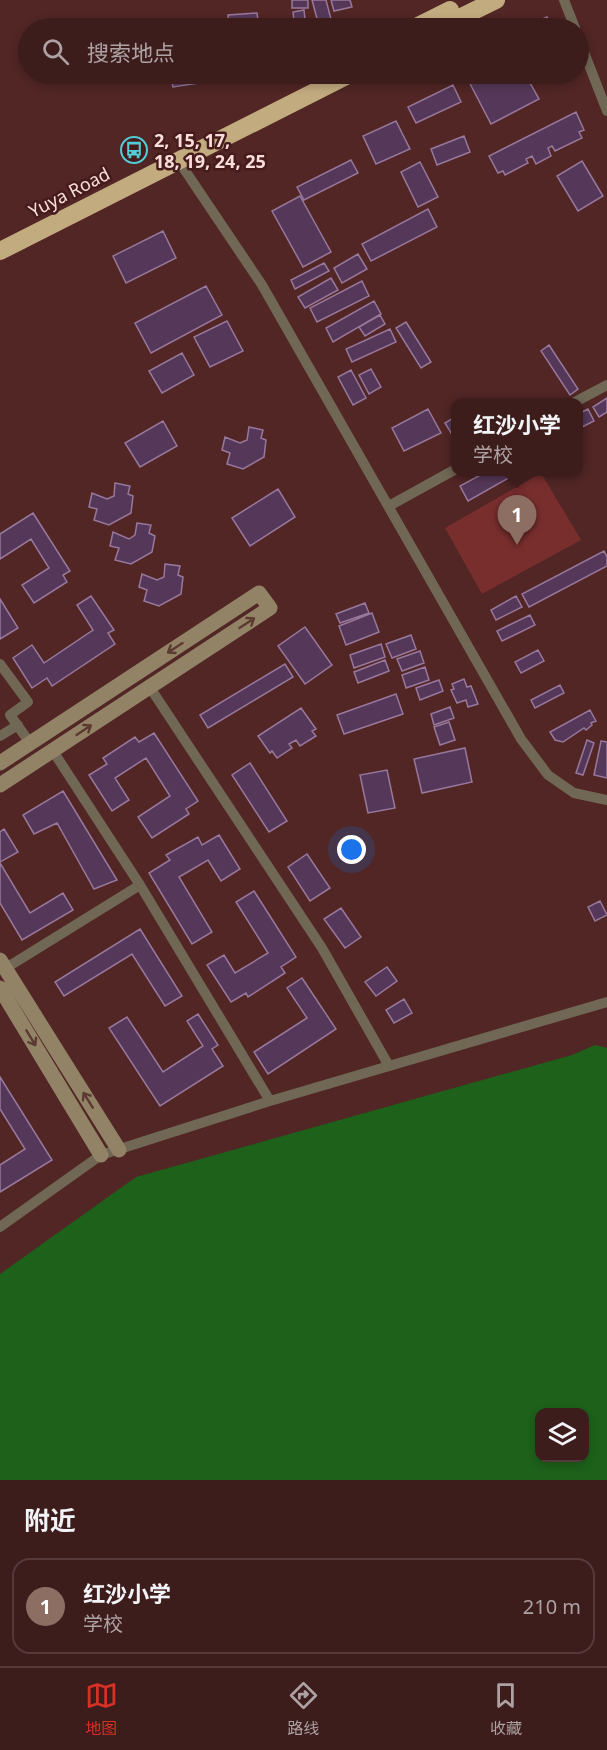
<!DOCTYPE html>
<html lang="zh">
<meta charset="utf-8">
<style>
:root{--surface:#3d1c1c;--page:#442525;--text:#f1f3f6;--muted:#ada1a3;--line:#563a3b;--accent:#d93025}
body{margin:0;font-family:"Noto Sans","Noto Sans SC",sans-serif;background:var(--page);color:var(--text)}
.controls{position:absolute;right:18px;bottom:18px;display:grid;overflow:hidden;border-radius:12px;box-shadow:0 3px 9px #0003}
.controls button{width:54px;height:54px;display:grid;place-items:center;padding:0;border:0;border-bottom:2px solid var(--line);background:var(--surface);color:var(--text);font:30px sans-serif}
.you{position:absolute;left:352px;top:850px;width:21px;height:21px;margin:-15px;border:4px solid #fff;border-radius:50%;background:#1a73e8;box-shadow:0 0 0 9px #1a73e833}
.badge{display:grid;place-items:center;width:39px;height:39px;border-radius:50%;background:var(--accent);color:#fff;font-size:20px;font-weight:700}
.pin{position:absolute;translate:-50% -50px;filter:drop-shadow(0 2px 3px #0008)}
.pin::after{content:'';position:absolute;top:32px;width:21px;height:18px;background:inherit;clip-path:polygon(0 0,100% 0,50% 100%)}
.popup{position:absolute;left:451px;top:398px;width:132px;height:78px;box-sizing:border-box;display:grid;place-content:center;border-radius:12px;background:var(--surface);filter:drop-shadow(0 2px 4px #0005);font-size:20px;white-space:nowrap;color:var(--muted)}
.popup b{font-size:22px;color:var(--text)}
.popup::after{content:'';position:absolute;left:50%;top:100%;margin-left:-12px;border:12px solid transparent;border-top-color:var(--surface)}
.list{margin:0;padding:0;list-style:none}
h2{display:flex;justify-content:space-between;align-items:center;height:78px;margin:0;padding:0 24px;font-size:26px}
h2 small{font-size:20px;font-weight:400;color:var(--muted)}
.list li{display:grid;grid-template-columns:39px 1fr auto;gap:18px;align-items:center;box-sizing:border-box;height:96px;margin:0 12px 12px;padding:0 12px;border:2px solid var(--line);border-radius:18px}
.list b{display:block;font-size:22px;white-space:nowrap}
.list p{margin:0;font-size:20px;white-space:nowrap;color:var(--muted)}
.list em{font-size:20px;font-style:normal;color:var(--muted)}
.icon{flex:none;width:33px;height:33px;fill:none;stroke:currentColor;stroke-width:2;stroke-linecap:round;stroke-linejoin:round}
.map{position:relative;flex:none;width:607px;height:1480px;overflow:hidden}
.search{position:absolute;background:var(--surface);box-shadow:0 3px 9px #0003;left:18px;right:18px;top:18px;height:66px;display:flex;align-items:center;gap:15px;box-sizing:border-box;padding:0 21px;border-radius:33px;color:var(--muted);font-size:22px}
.sheet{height:186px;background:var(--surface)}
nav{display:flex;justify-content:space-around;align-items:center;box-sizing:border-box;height:84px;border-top:2px solid var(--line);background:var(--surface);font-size:16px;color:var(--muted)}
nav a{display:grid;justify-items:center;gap:3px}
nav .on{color:var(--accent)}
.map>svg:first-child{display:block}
.green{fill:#792e2e}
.water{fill:#1d611a;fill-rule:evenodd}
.building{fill:#553859;stroke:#98789c;stroke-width:1.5}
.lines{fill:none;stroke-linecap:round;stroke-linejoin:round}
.street{stroke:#716755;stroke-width:10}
.secondary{stroke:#928367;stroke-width:15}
.highway{stroke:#c3ab80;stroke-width:18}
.oneway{stroke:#5c3a32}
.labels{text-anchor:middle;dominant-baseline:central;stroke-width:5;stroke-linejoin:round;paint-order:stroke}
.poi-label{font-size:18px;font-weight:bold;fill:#fadddb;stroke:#451b1b;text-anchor:start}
.street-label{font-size:18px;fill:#fadddb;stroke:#451b1b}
</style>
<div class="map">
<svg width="607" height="1480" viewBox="0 0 607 1480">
<rect width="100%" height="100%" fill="#512625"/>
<path class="green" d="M541 473 581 540 482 594 445 528Z"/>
<path class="water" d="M595 1045 607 1048V1480H0V1274L136 1177 572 1055ZM540 1412H584V1458H540Z"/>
<path class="building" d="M292 0H308V8H292Z
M312 0H326L332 23 319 26Z
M331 0H350L352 7 334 11Z
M304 10 306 28H295L293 12Z
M257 13 259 28H229L228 15Z
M547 17 552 28H522Z
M222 19 223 28H203V20Z
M170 74H231L232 78 173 87Z
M465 74H525L539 99 491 124Z
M453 85 461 102 416 123 408 107Z
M576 112 584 130 579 132 582 138 555 151 552 146 548 148 551 156 536 164 532 156 526 159 528 163 505 175 503 171 498 173 489 156Z
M396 121 410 149 376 164 363 136Z
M464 136 470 152 437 165 431 149Z
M351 160 358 173 304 200 297 187Z
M582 161 603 196 578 211 557 176Z
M420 162 438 197 418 207 401 172Z
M300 196 331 252 303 267 272 211Z
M428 209 437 227 371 261 362 244Z
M163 231 176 258 126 283 113 256Z
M358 254 367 269 342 283 334 268Z
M324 263 329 271 295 289 291 280Z
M331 278 338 290 305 308 298 297Z
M362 281 369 296 317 322 310 308Z
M206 286 222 315 151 353 135 323Z
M374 301 381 314 333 342 326 328Z
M380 315 385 324 365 336 359 327Z
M227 321 243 351 210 367 194 337Z
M406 322 431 362 421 368 396 328Z
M390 329 396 342 352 362 346 349Z
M549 345 578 389 570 395 541 351Z
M182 353 194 375 162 393 149 371Z
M371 369 381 387 369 394 359 375Z
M351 370 366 398 353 405 338 377Z
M607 398V412L599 417 593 407Z
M428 409 441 433 404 451 392 428Z
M588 409 594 421 580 428 578 414Z
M455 417 456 418V441L445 423Z
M163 421 177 446 140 467 125 443Z
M249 427 263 430 261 438 266 440 264 457 243 469 227 464 230 453 222 450 225 437 240 443 247 440Z
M486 472H519L468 501 460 486Z
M115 483 130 486 128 494 133 496 131 513 109 525 94 520 97 509 89 507 92 493 107 499 114 496Z
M278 489 295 517 250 546 232 518Z
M33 513 70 571 63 575 67 582 34 603 22 585 49 568 31 539 0 559V534Z
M137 523 151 525 149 533 155 536 152 552 131 564 115 560 119 548 110 546 113 532 129 539 135 535Z
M604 551 607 557V566L529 607 522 594Z
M165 564 180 566 178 575 183 577 181 594 159 606 144 601 147 590 139 587 142 574 157 580 164 577Z
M91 596 114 630 108 633 115 644 52 686 47 678 32 688 13 658 32 645 44 663 93 630 77 605Z
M516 596 522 607 496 620 491 610Z
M0 599 18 628 0 639Z
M365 603 369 613 340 623 336 614Z
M372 613 379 632 346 645 339 626Z
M530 615 535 625 502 641 497 631Z
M305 627 332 665 305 684 278 646Z
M411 635 416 649 392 658 386 644Z
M381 644 385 657 354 668 350 655Z
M538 650 544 661 521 673 515 662Z
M420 651 424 663 402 671 397 659Z
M385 660 389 671 358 683 354 672Z
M285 664 293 677 208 728 200 715Z
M425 667 429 680 406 688 402 675Z
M464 679 467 687 471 686 478 704 468 707 466 700 457 703 451 690 454 689 452 684Z
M439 680 443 691 420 700 416 688Z
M560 685 564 693 535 708 531 700Z
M396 694 403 714 344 734 337 715Z
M450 707 454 718 434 725 431 714Z
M301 708 316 729 312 731 316 736 300 746 296 740 289 744 292 748 277 758 272 751 270 753 258 736Z
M590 710 596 721 591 723 592 725 586 730 584 728 563 742 555 740 550 732Z
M449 722 455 740 440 745 434 727Z
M154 733 198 801 186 809 189 814 152 838 138 817 170 796 146 758 115 778 129 800 112 811 89 775 107 764 103 758 135 737 139 742Z
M587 740 594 743 583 775 576 773Z
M601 741 607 742V778L594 775Z
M465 748 472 782 422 793 414 759Z
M250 763 287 821 269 832 232 775Z
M387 770 395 808 368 813 360 775Z
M63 791 117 880 94 889 57 823 34 834 23 815Z
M4 829 18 852 0 862V832Z
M219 835 240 869 221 881 208 860 179 877 212 932 192 944 149 873 170 860 166 855 198 837 202 845Z
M307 854 330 888 310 901 288 867Z
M0 863 30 913 63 893 73 910 22 940 0 903Z
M254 891 296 957 281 967 285 973 248 997 246 993 231 1002 207 965 224 955 235 973 268 953 236 902Z
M600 901 607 915 595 921 588 907Z
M341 908 361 937 345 948 324 919Z
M140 929 182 996 165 1006 132 954 64 996 55 982Z
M387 967 397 981 376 996 365 982Z
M302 978 336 1029 268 1074 254 1052 307 1018 287 988Z
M404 999 412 1013 394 1023 386 1010Z
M198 1014 218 1045 212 1049 223 1066 160 1106 109 1028 127 1017 163 1072 203 1046 187 1021Z
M0 1077 52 1160 0 1192V1165L25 1149 0 1109Z"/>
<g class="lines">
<path class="street" d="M564 0 575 28
M578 37 607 111
M178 160 262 285 521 739 548 775 574 793 607 800
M575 402 607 385
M389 506 456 469
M0 664 28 702 10 715 30 743
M149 686 322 948 389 1066
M0 736 18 725
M53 751 140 885 270 1101
M6 968 140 885
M0 1227 101 1155 270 1101 607 1002"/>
<path class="secondary" d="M0 763 259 593 270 608 0 785
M0 960 119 1150
M0 988 101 1155"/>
<path class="highway" d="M414 28 450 10
M439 28 496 0
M0 251 350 74"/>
</g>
<defs><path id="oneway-shaft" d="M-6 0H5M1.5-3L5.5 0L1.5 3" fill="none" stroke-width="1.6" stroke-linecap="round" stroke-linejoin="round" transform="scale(1.5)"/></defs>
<g class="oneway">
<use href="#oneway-shaft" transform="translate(247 623) rotate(-33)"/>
<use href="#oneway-shaft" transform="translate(175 648) rotate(147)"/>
<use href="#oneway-shaft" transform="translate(84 730) rotate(-34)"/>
<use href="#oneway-shaft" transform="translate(31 1038) rotate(59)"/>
<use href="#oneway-shaft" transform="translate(88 1100) rotate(-122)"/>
</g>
<defs>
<symbol id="bus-ring" viewBox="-11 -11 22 22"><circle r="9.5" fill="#451b1b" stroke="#52ccd5" stroke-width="1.5"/><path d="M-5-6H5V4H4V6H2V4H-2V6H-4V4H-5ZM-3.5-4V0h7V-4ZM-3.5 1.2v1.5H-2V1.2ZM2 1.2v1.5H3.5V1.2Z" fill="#52ccd5"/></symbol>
</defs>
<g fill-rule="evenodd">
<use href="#bus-ring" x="119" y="135" width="30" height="30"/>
</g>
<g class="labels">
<g class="poi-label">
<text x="154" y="140">2, 15, 17,<tspan x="154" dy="21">18, 19, 24, 25</tspan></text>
</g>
<g class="street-label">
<text transform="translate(69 192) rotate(-27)">Yuya Road</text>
</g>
</g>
</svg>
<div class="controls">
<button><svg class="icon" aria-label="layers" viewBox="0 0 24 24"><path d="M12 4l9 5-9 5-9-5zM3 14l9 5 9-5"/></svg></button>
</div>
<div class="you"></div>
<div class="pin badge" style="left:517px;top:545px;background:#8d6e63">1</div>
<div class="popup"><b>红沙小学</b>学校</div>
<div class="search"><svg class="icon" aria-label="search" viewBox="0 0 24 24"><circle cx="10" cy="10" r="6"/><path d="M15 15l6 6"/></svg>搜索地点</div>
</div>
<section class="sheet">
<h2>附近<small></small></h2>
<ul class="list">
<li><span class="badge" style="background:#8d6e63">1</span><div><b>红沙小学</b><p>学校</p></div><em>210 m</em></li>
</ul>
</section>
<nav>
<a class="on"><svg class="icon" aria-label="map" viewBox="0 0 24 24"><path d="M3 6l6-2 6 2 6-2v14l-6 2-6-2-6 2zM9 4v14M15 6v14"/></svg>地图</a>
<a><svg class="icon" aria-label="directions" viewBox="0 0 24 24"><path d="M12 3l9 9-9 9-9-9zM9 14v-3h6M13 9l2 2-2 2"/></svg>路线</a>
<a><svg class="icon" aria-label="saved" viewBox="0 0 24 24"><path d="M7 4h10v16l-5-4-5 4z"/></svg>收藏</a>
</nav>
